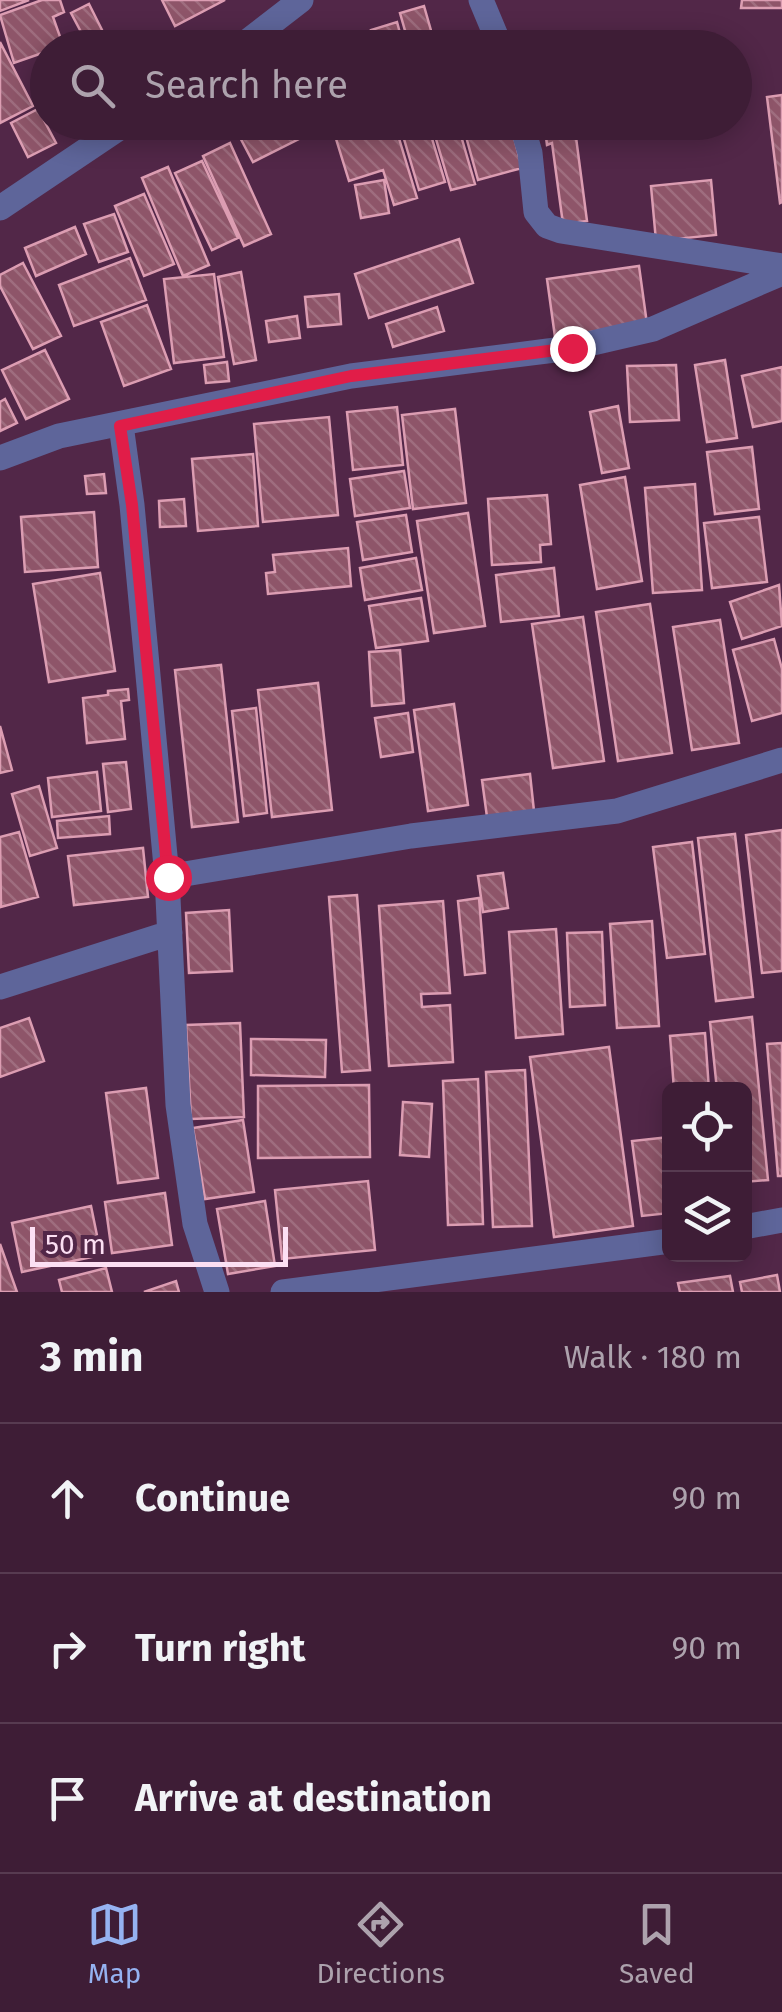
<!DOCTYPE html>
<meta charset="utf-8">
<style>
:root{--surface:#3e1d36;--page:#45263e;--text:#f1f3f6;--muted:#ada2ad;--line:#573b51;--accent:#95b2f1}
body{margin:0;font-family:"Fira Sans",sans-serif;background:var(--page);color:var(--text)}
.controls{position:absolute;right:30px;bottom:30px;display:grid;overflow:hidden;border-radius:15px;box-shadow:0 5px 25px #0003}
.controls button{width:90px;height:90px;display:grid;place-items:center;padding:0;border:0;border-bottom:2px solid var(--line);background:var(--surface);color:var(--text);font:50px sans-serif}
.scale{position:absolute;left:30px;bottom:25px;width:258px;box-sizing:border-box;padding-left:10px;border:5px solid #fcdff3;border-top:0;font-size:28px;line-height:35px;white-space:nowrap;color:#fcdff3;-webkit-text-stroke:8px #522748;paint-order:stroke}
.stop{position:absolute;width:30px;height:30px;margin:-22px;border:8px solid #e11d48;border-radius:50%;background:#fff}
.stop.end{background:#e11d48;border-color:#fff;box-shadow:0 2px 10px #0008}
.list{margin:0;padding:0;list-style:none}
h2{display:flex;justify-content:space-between;align-items:center;height:130px;margin:0;padding:0 40px;font-size:42px}
h2 small{font-size:32px;font-weight:400;color:var(--muted)}
.list li{display:grid;grid-template-columns:65px 1fr auto;gap:30px;align-items:center;box-sizing:border-box;height:150px;padding:0 40px;border-top:2px solid var(--line)}
.list b{display:block;font-size:38px;white-space:nowrap}
.list em{font-size:32px;font-style:normal;color:var(--muted)}
.icon{flex:none;width:55px;height:55px;fill:none;stroke:currentColor;stroke-width:2;stroke-linecap:round;stroke-linejoin:round}
.map{position:relative;flex:none;width:782px;height:1292px;overflow:hidden}
.search{position:absolute;background:var(--surface);box-shadow:0 5px 25px #0003;left:30px;right:30px;top:30px;height:110px;display:flex;align-items:center;gap:25px;box-sizing:border-box;padding:0 35px;border-radius:55px;color:var(--muted);font-size:38px}
.sheet{height:580px;background:var(--surface)}
nav{display:flex;justify-content:space-around;align-items:center;box-sizing:border-box;height:140px;border-top:2px solid var(--line);background:var(--surface);font-size:28px;color:var(--muted)}
nav a{display:grid;justify-items:center;gap:5px}
nav .on{color:var(--accent)}
.map>svg:first-child{display:block}
.building{fill:url(#building-back-hatch);stroke:#dc9db2;stroke-width:2.5}
.lines{fill:none;stroke-linecap:round;stroke-linejoin:round}
.minor{stroke:#5e659a;stroke-width:25}
.route{stroke:#e11d48;stroke-width:12}
</style>
<div class="map">
<svg width="782" height="1292" viewBox="0 0 782 1292">
<defs>
<pattern id="building-back-hatch" width="6" height="6" patternUnits="userSpaceOnUse" patternTransform="scale(2.5)"><rect width="6" height="6" fill="#8e5569"/><path d="M-1 5l2 2M0 0l6 6M5-1l2 2" fill="none" stroke="#9f6d7f"/></pattern>
</defs>
<rect width="100%" height="100%" fill="#522748"/>
<path class="building" d="M0 0H29L0 11Z
M42 0H60L64 12 53 17 63 45 48 48V51L14 63 0 15Z
M162 0H225L175 26Z
M742 0H782V8H741Z
M89 4 105 36 88 45 71 13Z
M424 6 436 48H410L400 13Z
M397 22 404 48H376L371 30Z
M0 42 33 106 0 123Z
M782 95V202L780 203 767 97Z
M38 109 56 143 28 157 11 123Z
M246 122H301L307 135 253 162 235 128Z
M355 122H394L417 198 394 205 383 170 349 181 333 129Z
M399 122H427L445 182 419 190Z
M431 122H457L475 184 451 190Z
M462 122H510L522 168 478 180Z
M544 122H574L587 221 563 224 552 143 547 145Z
M230 143 271 234 244 246 203 156Z
M202 161 238 238 212 250 175 173Z
M168 167 209 265 183 276 142 178Z
M384 180 389 213 361 218 355 185Z
M711 180 716 235 656 241 651 186Z
M144 194 174 264 144 276 115 206Z
M114 214 128 252 99 262 84 224Z
M75 227 86 254 36 276 25 248Z
M459 239 473 283 369 318 355 274Z
M130 258 146 300 74 326 59 285Z
M23 263 61 336 33 349 0 286V275Z
M639 266 647 324 555 337 547 279Z
M241 272 256 360 234 364 218 277Z
M214 274 224 357 174 363 164 279Z
M339 294 341 324 308 327 305 297Z
M147 305 171 369 124 386 101 322Z
M437 307 444 331 393 347 386 324Z
M297 316 300 338 269 342 266 321Z
M45 350 69 399 26 419 2 370Z
M725 360 737 438 707 442 695 365Z
M227 362 229 381 206 383 204 365Z
M676 365 679 420 630 422 627 366Z
M782 367V421L753 427 742 376Z
M5 399 17 423 0 431V402Z
M618 406 629 468 602 473 590 412Z
M397 407 403 465 353 470 347 412Z
M455 409 466 503 413 509 402 415Z
M329 417 338 515 263 522 254 424Z
M752 447 759 509 715 514 707 452Z
M253 454 258 526 198 531 192 459Z
M404 471 410 508 355 516 350 479Z
M104 474 106 493 87 494 85 476Z
M625 477 642 581 597 589 580 485Z
M695 484 702 590 653 593 645 488Z
M547 495 551 544 540 545 541 562 492 565 488 499Z
M184 499 186 526 160 527 159 501Z
M94 512 98 567 25 572 21 517Z
M468 513 485 626 434 633 417 521Z
M406 515 412 552 363 560 357 522Z
M759 517 767 582 712 588 704 523Z
M348 548 351 586 268 594 266 573 275 572 273 555Z
M416 558 422 590 365 600 360 568Z
M554 568 559 616 501 622 496 575Z
M100 573 115 671 49 682 33 584Z
M779 585 782 626 742 639 730 602Z
M421 598 428 641 376 648 369 606Z
M650 604 672 753 618 761 596 612Z
M583 617 604 761 553 768 532 624Z
M720 620 739 743 692 750 673 627Z
M774 639 782 669V713L752 721 733 650Z
M400 650 404 703 372 706 369 652Z
M221 665 238 822 192 827 175 670Z
M318 683 332 810 272 817 258 690Z
M128 689 129 700 121 701 125 739 87 743 83 698 108 695V691Z
M454 704 468 805 428 811 414 710Z
M256 708 267 813 244 816 232 711Z
M408 713 413 752 381 757 375 718Z
M0 726 12 770 0 773Z
M126 762 131 809 108 812 103 764Z
M97 772 101 811 52 817 48 778Z
M530 774 534 811 487 817 482 780Z
M39 786 57 848 30 856 12 794Z
M109 816 110 834 58 838 57 821Z
M782 830V971L762 973 746 835Z
M19 832 38 897 1 907 0 837Z
M735 834 753 997 716 1001 698 838Z
M692 842 705 954 667 958 653 847Z
M143 848 148 897 74 905 68 856Z
M503 873 508 908 483 912 478 876Z
M357 895 370 1070 342 1072 329 897Z
M479 898 485 973 465 975 458 901Z
M443 901 450 993 421 994 422 1007 450 1005 453 1062 389 1066 379 906Z
M229 910 232 971 189 973 186 913Z
M652 921 659 1026 617 1028 610 924Z
M556 929 563 1034 516 1038 509 932Z
M602 932 605 1005 570 1007 567 933Z
M752 1017 768 1180 744 1182V1090H717L710 1022Z
M29 1018 44 1061 0 1077V1028Z
M240 1023 244 1117 191 1119 186 1025Z
M705 1033 709 1090H674L670 1036Z
M251 1039 326 1040 325 1077 251 1075Z
M782 1043V1176H778L767 1044Z
M609 1047 633 1226 554 1237 530 1057Z
M525 1070 532 1226 493 1227 486 1072Z
M478 1079 483 1224 448 1225 443 1081Z
M369 1085 370 1157 258 1158V1086Z
M146 1088 158 1178 118 1183 106 1093Z
M403 1102 432 1104 429 1157 400 1155Z
M243 1120 254 1192 205 1199 193 1128Z
M670 1137V1213L642 1216 632 1141Z
M368 1181 375 1250 282 1259 275 1190Z
M165 1193 172 1245 112 1253 105 1202Z
M265 1201 275 1266 228 1274 217 1209Z
M91 1206 101 1255 22 1272 12 1223Z
M0 1244 17 1292H0Z
M106 1268 112 1292H62L59 1280Z
M777 1275 780 1292H742L740 1282Z
M730 1276 733 1292H680L678 1283Z
M176 1281 179 1292H144Z"/>
<g class="lines">
<path class="minor" d="M481 0 501 48
M239 48 301 0
M521 122 530 153 536 212 547 226 561 231 782 266
M0 208 128 122
M121 425 132 505 167 877 178 1105 195 1224 217 1292
M0 458 59 436 351 376 571 348 653 329 782 273
M167 877 411 836 617 811 782 760
M0 987 170 933
M744 1227 782 1220
M283 1292 670 1241"/>
</g>
<g class="lines">
<path class="route" d="M168 877 132 505 120 426 351 376 572 348"/>
</g>
</svg>
<div class="controls">
<button><svg class="icon" aria-label="locate" viewBox="0 0 24 24"><circle cx="12" cy="12" r="6"/><path d="M12 2v4M12 18v4M2 12h4M18 12h4"/></svg></button>
<button><svg class="icon" aria-label="layers" viewBox="0 0 24 24"><path d="M12 4l9 5-9 5-9-5zM3 14l9 5 9-5"/></svg></button>
</div>
<div class="scale">50 m</div>
<div class="stop" style="left:168px;top:877px"></div>
<div class="stop end" style="left:572px;top:348px"></div>
<div class="search"><svg class="icon" aria-label="search" viewBox="0 0 24 24"><circle cx="10" cy="10" r="6"/><path d="M15 15l6 6"/></svg>Search here</div>
</div>
<section class="sheet">
<h2>3 min<small>Walk · 180 m</small></h2>
<ul class="list">
<li><svg class="icon" aria-label="ahead" viewBox="0 0 24 24"><path d="M12 20V5M6 11l6-6 6 6"/></svg><div><b>Continue</b></div><em>90 m</em></li>
<li><svg class="icon" aria-label="right" viewBox="0 0 24 24"><path d="M7 20v-9h11M14 6l5 5-5 5"/></svg><div><b>Turn right</b></div><em>90 m</em></li>
<li><svg class="icon" aria-label="arrive" viewBox="0 0 24 24"><path d="M6 21V4h12l-3 4 3 4H6"/></svg><div><b>Arrive at destination</b></div></li>
</ul>
</section>
<nav>
<a class="on"><svg class="icon" aria-label="map" viewBox="0 0 24 24"><path d="M3 6l6-2 6 2 6-2v14l-6 2-6-2-6 2zM9 4v14M15 6v14"/></svg>Map</a>
<a><svg class="icon" aria-label="directions" viewBox="0 0 24 24"><path d="M12 3l9 9-9 9-9-9zM9 14v-3h6M13 9l2 2-2 2"/></svg>Directions</a>
<a><svg class="icon" aria-label="saved" viewBox="0 0 24 24"><path d="M7 4h10v16l-5-4-5 4z"/></svg>Saved</a>
</nav>
